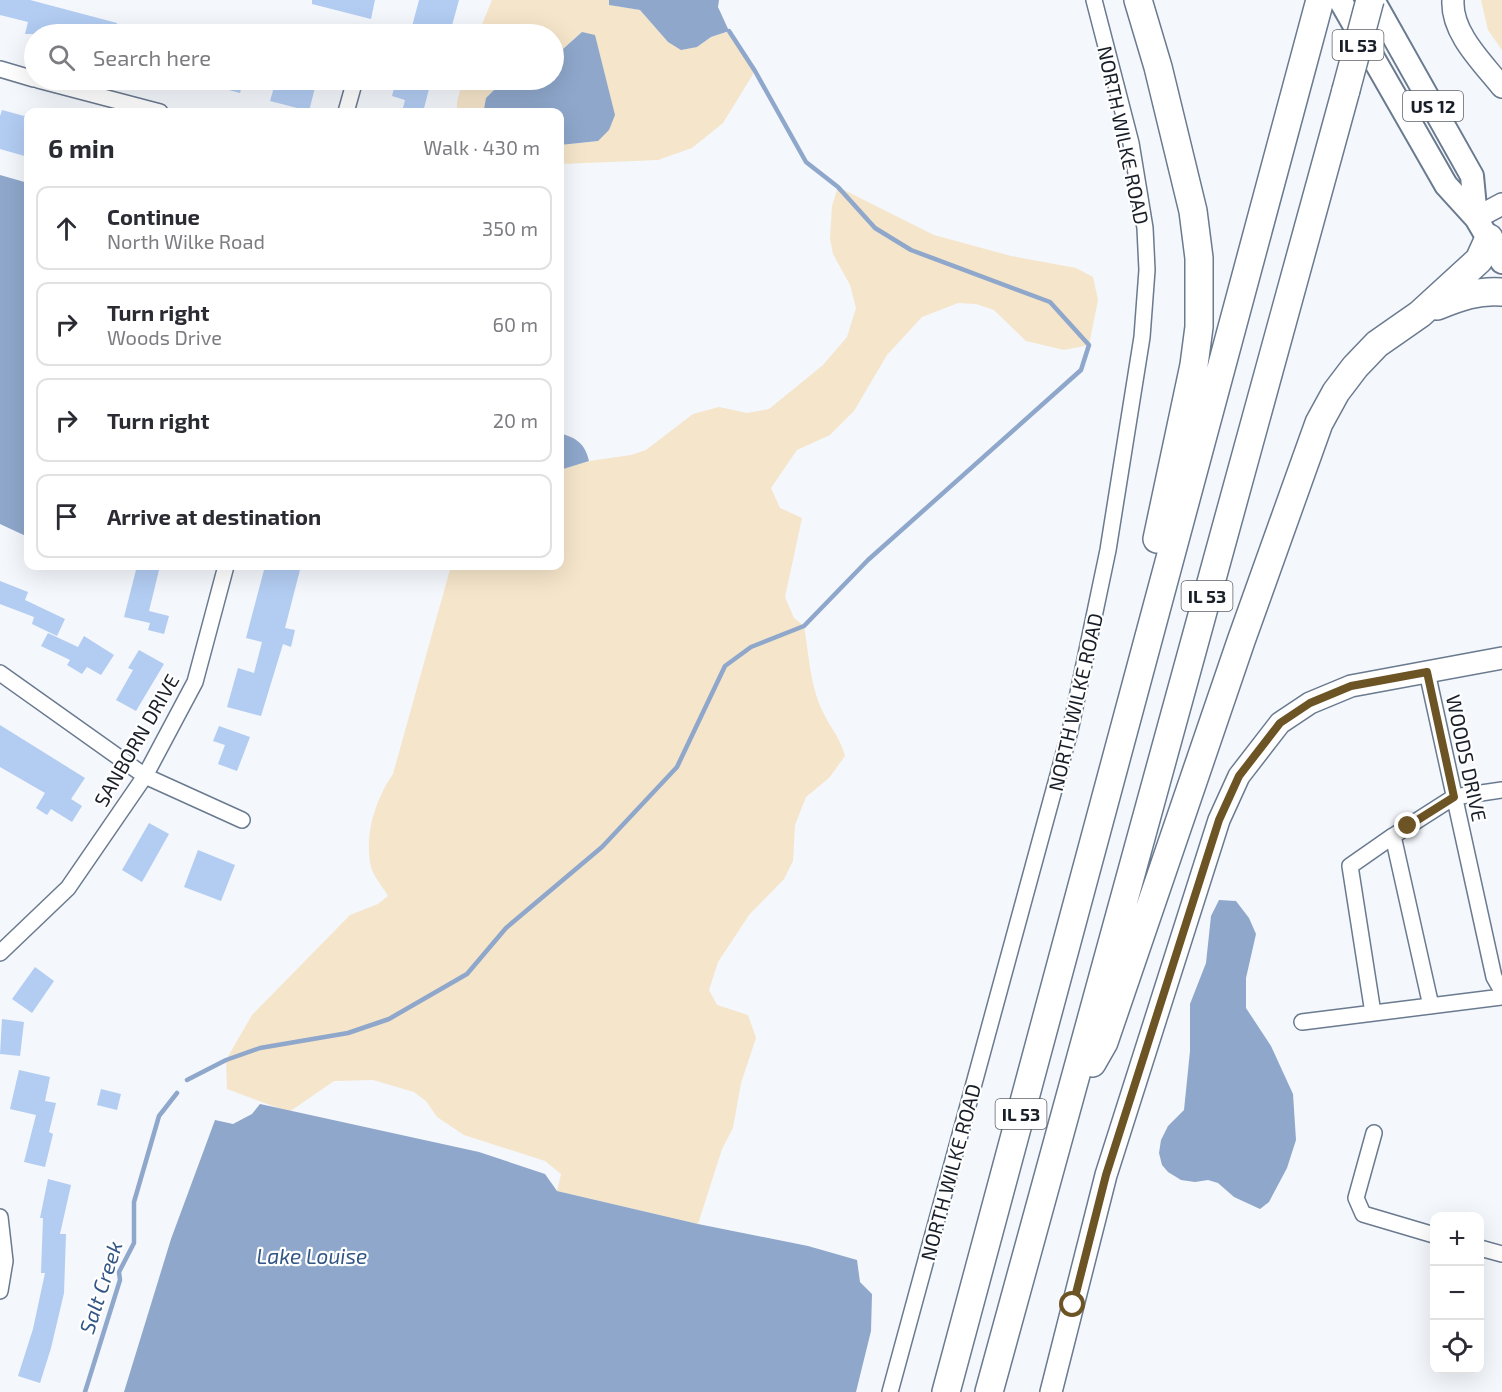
<!DOCTYPE html>
<meta charset="utf-8">
<style>
:root{--surface:#fff;--page:#f7f7f7;--text:#2b2b33;--muted:#7c7c81;--line:#e1e1e2}
body{margin:0;font-family:"Exo 2",sans-serif;background:var(--page);color:var(--text)}
.controls{position:absolute;right:18px;bottom:18px;display:grid;overflow:hidden;border-radius:12px;box-shadow:0 6px 24px #0002}
.controls button{width:54px;height:54px;display:grid;place-items:center;padding:0;border:0;border-bottom:2px solid var(--line);background:var(--surface);color:var(--text);font:30px sans-serif}
.stop{position:absolute;width:18px;height:18px;margin:-14px;border:4px solid #6d5425;border-radius:50%;background:#fff}
.stop.end{background:#6d5425;border-color:#fff;box-shadow:0 2px 6px #0008}
.list{margin:0;padding:0;list-style:none}
h2{display:flex;justify-content:space-between;align-items:center;height:78px;margin:0;padding:0 24px;font-size:26px}
h2 small{font-size:20px;font-weight:400;color:var(--muted)}
.list li{display:grid;grid-template-columns:39px 1fr auto;gap:18px;align-items:center;box-sizing:border-box;height:84px;margin:0 12px 12px;padding:0 12px;border:2px solid var(--line);border-radius:12px}
.list b{display:block;font-size:22px;white-space:nowrap}
.list p{margin:0;font-size:20px;white-space:nowrap;color:var(--muted)}
.list em{font-size:20px;font-style:normal;color:var(--muted)}
.icon{flex:none;width:33px;height:33px;fill:none;stroke:currentColor;stroke-width:2;stroke-linecap:round;stroke-linejoin:round}
.map{position:relative;flex:none;width:1502px;height:1392px;overflow:hidden}
.search{position:absolute;background:var(--surface);box-shadow:0 6px 24px #0002;left:24px;top:24px;width:540px;height:66px;display:flex;align-items:center;gap:15px;box-sizing:border-box;padding:0 21px;border-radius:33px;color:var(--muted);font-size:22px}
.panel{position:absolute;background:var(--surface);box-shadow:0 6px 24px #0002;left:24px;top:108px;width:540px;height:462px;border-radius:12px}
.map>svg:first-child{display:block}
.green{fill:#f5e5ca}
.water{fill:#8ea7cb}
.lines{fill:none;stroke-linecap:round;stroke-linejoin:round}
.stream{stroke:#8ea7cb;stroke-width:4.5}
.building{fill:#b2ccf2}
.street-casing{stroke:#6a7a8f;stroke-width:18}
.secondary-casing{stroke:#6a7a8f;stroke-width:24}
.primary-casing{stroke:#6a7a8f;stroke-width:26}
.highway-casing{stroke:#6a7a8f;stroke-width:30}
.street{stroke:#fff;stroke-width:15}
.secondary{stroke:#fff;stroke-width:21}
.primary{stroke:#fff;stroke-width:22}
.highway{stroke:#fff;stroke-width:27}
.highway-bridge-casing{stroke:#6a7a8f;stroke-width:30;stroke-linecap:butt}
.highway-bridge{stroke:#fff;stroke-width:27}
.route{stroke:#6d5425;stroke-width:8}
.labels{text-anchor:middle;dominant-baseline:central;stroke-width:4.5;stroke-linejoin:round;paint-order:stroke}
.shield{fill:#fff;stroke:#5e6268;stroke-width:1.5}
.shield-label{font-size:18px;font-weight:bold;fill:#191f28}
.street-label{font-size:20px;fill:#191f28;stroke:#fff}
.water-label{font-size:21px;font-style:italic;fill:#325686;stroke:#fff}
</style>
<div class="map">
<svg width="1502" height="1392" viewBox="0 0 1502 1392">
<rect width="100%" height="100%" fill="#f4f7fc"/>
<path class="green" d="M492 0H609V5L640 10 668 42 697 47 711 37 729 31 755 71 723 123 692 148 658 160 560 164V145L598 141 582 32 554 57V34H478Z
M1481 0H1502V50L1488 30Z
M463 80H504L486 98 484 109 488 112H457V102Z
M838 187 934 235 1011 256 1076 268 1093 277 1098 300 1089 345 1064 350 1026 341 994 310 976 304 958 303 922 317 887 355 854 411 830 435 797 450 771 488 780 508 802 518 785 597 794 618 804 626C809 655 810 687 824 714 832 731 839 735 845 756L829 778 806 797 795 825 793 861 784 879 749 915 718 962 709 990 717 1005 748 1015 756 1038 741 1083 733 1128 722 1149 698 1224 557 1191 561 1174 545 1161 464 1135 437 1117 426 1101 414 1092 373 1080 334 1081 289 1112 227 1089 226 1060 252 1015 350 915 378 904 388 896C383 887 374 877 371 867 364 836 375 800 393 774L451 566H560V470L589 461 631 455 646 450 693 414 719 407 747 413 769 409 823 365 847 337 856 308 850 285 833 254 830 239 832 206Z"/>
<path class="water" d="M609 0H719L718 7 729 31 711 37 697 47 681 50 668 42 640 10 609 5Z
M582 32 595 35 615 115 609 130 598 141 560 145V112H488L484 109 486 98 504 80H554V57Z
M0 175 28 183V537L0 524Z
M560 433C576 438 585 443 589 461L560 470Z
M1219 900 1236 901 1249 918 1256 934 1246 978V1008L1271 1046 1293 1094 1296 1140 1287 1168 1269 1202 1260 1209 1234 1197 1218 1183 1208 1180 1195 1182 1181 1180 1168 1172 1162 1165 1159 1153 1161 1140 1168 1126 1184 1110 1190 1051V1004L1206 963 1211 916Z
M260 1104 479 1152 545 1174 557 1191 698 1224 808 1246 857 1260 860 1282 872 1294 871 1331 856 1392H124L171 1239 215 1120 233 1124 252 1114Z"/>
<g class="lines">
<path class="stream" d="M187 1080 226 1060 260 1048 348 1033 389 1019 467 974 506 928 602 847 677 767 725 666 751 647 804 626 868 560 1081 370 1089 345 1050 302 911 250 875 228 838 187 806 162 755 71 729 31
M85 1392 120 1280 119 1272 134 1243V1202L159 1116 177 1093"/>
</g>
<path class="building" d="M0 0H30L117 23 114 34H73L42 27 40 34H25L28 22 0 15Z
M312 0H375L371 19 312 4Z
M419 0H459L451 29 449 28 447 34H410Z
M204 80H244L240 93 203 83Z
M276 80H317L309 111 270 101Z
M396 81 429 89 423 112H402L405 100 392 96Z
M2 110 28 117V157L0 149V116Z
M137 566H160L149 611 169 616 164 634 148 630 150 623 124 617Z
M265 566H301L285 628 295 630 291 647 283 644 261 716 227 707 238 668 254 673 262 642 246 638Z
M0 581 28 592 25 600 65 619 57 636 32 624 34 617 0 604Z
M48 633 78 647 84 636 114 655 101 675 87 667 82 674 67 665 70 660 41 646Z
M139 650 164 664 136 711 116 700 133 670 128 668Z
M0 725 85 778 71 799 82 806 72 822 51 809 47 815 36 808 45 793 0 767Z
M219 726 250 737 237 771 218 764 225 745 213 741Z
M149 823 169 834 142 882 122 870Z
M198 850 235 865 221 901 184 887Z
M35 967 54 981 32 1013 12 999Z
M2 1019 24 1022 20 1056 0 1054Z
M19 1070 50 1077 45 1101 56 1103 49 1132 53 1134 45 1167 24 1162 36 1115 10 1109Z
M101 1089 121 1094 117 1110 97 1105Z
M48 1179 71 1185 60 1234H66L64 1293 51 1348 40 1383 18 1376 33 1329 45 1273H41L43 1218H40Z"/>
<g class="lines">
<defs>
<path id="street" d="M0 69 34 79
M38 80 160 112
M346 112 355 80
M1427 672 1494 977 1502 991
M0 673 145 776 242 820
M1393 836 1454 797 1502 790
M0 953 68 888 145 776 195 682 226 566
M1373 1013 1350 866 1393 836 1431 1006
M1302 1022 1502 997
M1374 1133 1356 1198 1363 1214 1434 1235
M0 1217 5 1261 0 1291
M1480 1248 1502 1254
M890 1392 1070 731 1108 550 1142 337 1147 270 1145 228 1131 143 1094 0"/>
<path id="secondary" d="M1453 0C1451 33 1483 63 1502 87
M1476 218 1502 204
M1051 1392 1106 1175 1219 820 1239 776 1280 723 1310 703 1351 686 1502 658"/>
<path id="primary" d="M1340 0 1446 185 1476 218 1502 262
M1373 0 1472 176 1476 218"/>
<path id="highway" d="M1138 0 1158 67 1193 211 1199 258V327L1194 365 1157 539
M1437 306C1459 297 1478 290 1502 292
M1092 1063 1104 1042 1241 641 1319 423 1336 392 1355 367 1377 344 1420 314 1479 260 1489 238
M946 1392 1320 0
M989 1392 1346 90"/>
</defs>
<use href="#street" class="street-casing"/>
<use href="#secondary" class="secondary-casing"/>
<use href="#primary" class="primary-casing"/>
<use href="#highway" class="highway-casing"/>
<use href="#street" class="street"/>
<use href="#secondary" class="secondary"/>
<use href="#primary" class="primary"/>
<use href="#highway" class="highway"/>
<defs>
<path id="highway-bridge" d="M1346 90 1370 0"/>
</defs>
<use href="#highway-bridge" class="highway-bridge-casing"/>
<use href="#highway-bridge" class="highway-bridge"/>
</g>
<g class="lines">
<path class="route" d="M1073 1305 1106 1175 1219 820 1239 776 1280 723 1310 703 1351 686 1427 672 1454 797 1408 826"/>
</g>
<g class="labels">
<g class="shield">
<rect x="1332.5" y="30" width="51" height="30" rx="4.5"/>
<rect x="1403" y="91" width="60" height="30" rx="4.5"/>
<rect x="1181.5" y="581" width="51" height="30" rx="4.5"/>
<rect x="995.5" y="1099" width="51" height="30" rx="4.5"/>
</g>
<g class="shield-label">
<text x="1358" y="45">IL 53</text>
<text x="1433" y="106">US 12</text>
<text x="1207" y="596">IL 53</text>
<text x="1021" y="1114">IL 53</text>
</g>
<g class="street-label">
<text transform="translate(1124 135) rotate(78)">NORTH WILKE ROAD</text>
<text transform="translate(1075 702) rotate(-77)">NORTH WILKE ROAD</text>
<text transform="translate(136 740) rotate(-60)">SANBORN DRIVE</text>
<text transform="translate(1467 758) rotate(78)">WOODS DRIVE</text>
<text transform="translate(950 1172) rotate(-75)">NORTH WILKE ROAD</text>
</g>
<g class="water-label">
<text x="312" y="1255">Lake Louise</text>
<text transform="translate(100 1287) rotate(-72)">Salt Creek</text>
</g>
</g>
</svg>
<div class="controls">
<button>+</button>
<button>−</button>
<button><svg class="icon" aria-label="locate" viewBox="0 0 24 24"><circle cx="12" cy="12" r="6"/><path d="M12 2v4M12 18v4M2 12h4M18 12h4"/></svg></button>
</div>
<div class="stop" style="left:1073px;top:1305px"></div>
<div class="stop end" style="left:1408px;top:826px"></div>
<div class="search"><svg class="icon" aria-label="search" viewBox="0 0 24 24"><circle cx="10" cy="10" r="6"/><path d="M15 15l6 6"/></svg>Search here</div>
<section class="panel">
<h2>6 min<small>Walk · 430 m</small></h2>
<ul class="list">
<li><svg class="icon" aria-label="ahead" viewBox="0 0 24 24"><path d="M12 20V5M6 11l6-6 6 6"/></svg><div><b>Continue</b><p>North Wilke Road</p></div><em>350 m</em></li>
<li><svg class="icon" aria-label="right" viewBox="0 0 24 24"><path d="M7 20v-9h11M14 6l5 5-5 5"/></svg><div><b>Turn right</b><p>Woods Drive</p></div><em>60 m</em></li>
<li><svg class="icon" aria-label="right" viewBox="0 0 24 24"><path d="M7 20v-9h11M14 6l5 5-5 5"/></svg><div><b>Turn right</b></div><em>20 m</em></li>
<li><svg class="icon" aria-label="arrive" viewBox="0 0 24 24"><path d="M6 21V4h12l-3 4 3 4H6"/></svg><div><b>Arrive at destination</b></div></li>
</ul>
</section>
</div>
